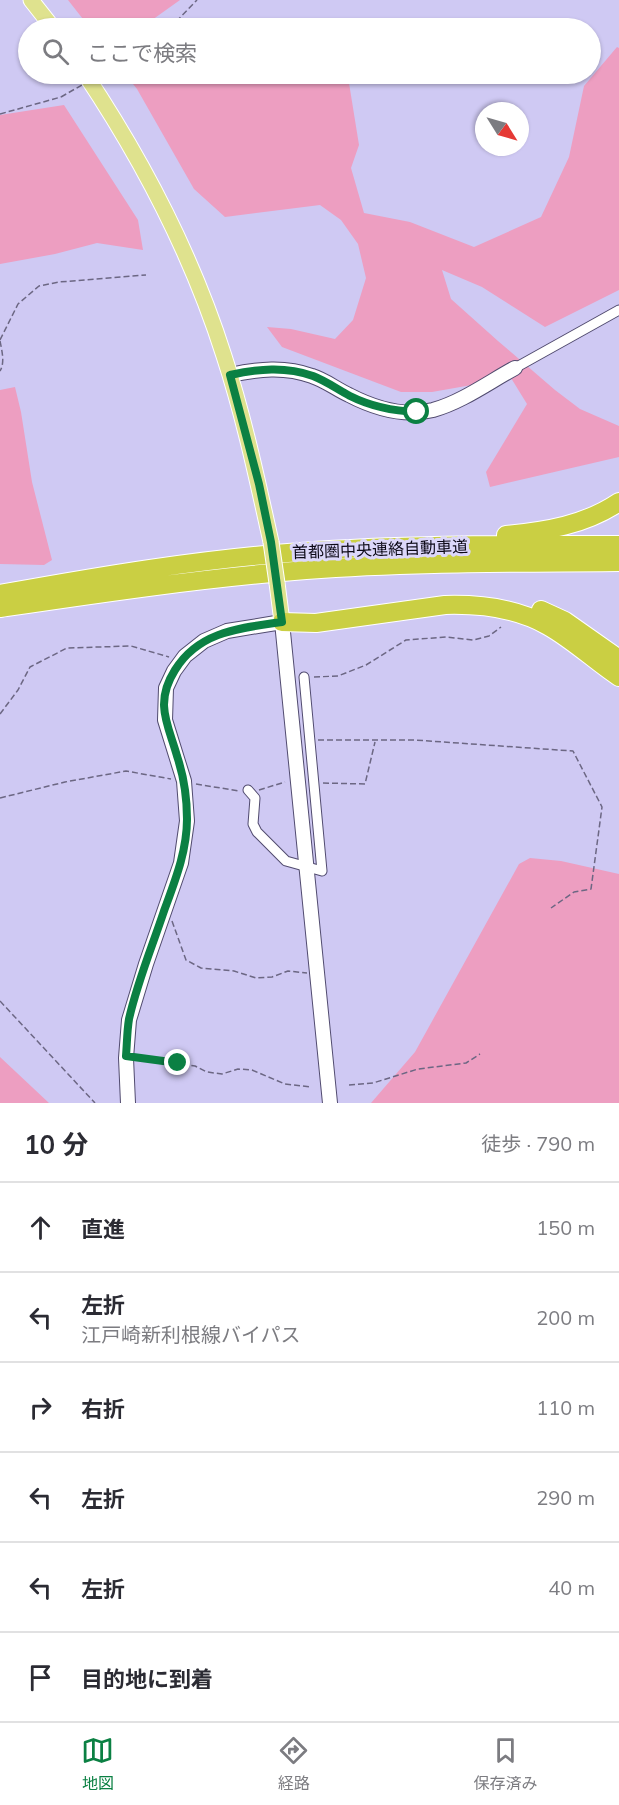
<!DOCTYPE html>
<html lang="ja">
<meta charset="utf-8">
<style>
:root{--surface:#fff;--page:#f2f2f3;--text:#2b2b33;--muted:#7c7c81;--line:#e1e1e2;--accent:#0b8043}
body{margin:0;font-family:Mulish,"Noto Sans JP",sans-serif;background:var(--page);color:var(--text)}
.compass{position:absolute;left:475px;top:102px;width:54px;height:54px;border-radius:50%;background:var(--surface);box-shadow:0 2px 4px #0004;rotate:127deg}
.stop{position:absolute;width:18px;height:18px;margin:-14px;border:4px solid #0b8043;border-radius:50%;background:#fff}
.stop.end{background:#0b8043;border-color:#fff;box-shadow:0 2px 6px #0008}
.list{margin:0;padding:0;list-style:none}
h2{display:flex;justify-content:space-between;align-items:center;height:78px;margin:0;padding:0 24px;font-size:26px}
h2 small{font-size:20px;font-weight:400;color:var(--muted)}
.list li{display:grid;grid-template-columns:39px 1fr auto;gap:18px;align-items:center;box-sizing:border-box;height:90px;padding:0 24px;border-top:2px solid var(--line)}
.list b{display:block;font-size:22px;white-space:nowrap}
.list p{margin:0;font-size:20px;white-space:nowrap;color:var(--muted)}
.list em{font-size:20px;font-style:normal;color:var(--muted)}
.icon{flex:none;width:33px;height:33px;fill:none;stroke:currentColor;stroke-width:2;stroke-linecap:round;stroke-linejoin:round}
.map{position:relative;flex:none;width:619px;height:1103px;overflow:hidden}
.search{position:absolute;background:var(--surface);box-shadow:0 2px 4px #0004;left:18px;right:18px;top:18px;height:66px;display:flex;align-items:center;gap:15px;box-sizing:border-box;padding:0 21px;border-radius:33px;color:var(--muted);font-size:22px}
.sheet{height:618px;background:var(--surface)}
nav{display:flex;justify-content:space-around;align-items:center;box-sizing:border-box;height:84px;border-top:2px solid var(--line);background:var(--surface);font-size:16px;color:var(--muted)}
nav a{display:grid;justify-items:center;gap:3px}
nav .on{color:var(--accent)}
.map>svg:first-child{display:block}
.green{fill:#ed9ec1}
.lines{fill:none;stroke-linecap:round;stroke-linejoin:round}
.street-casing{stroke:#514b6f;stroke-width:11}
.secondary-casing{stroke:#514b6f;stroke-width:16}
.primary-casing{stroke:#fff;stroke-width:17}
.highway-casing{stroke:#fff;stroke-width:20}
.path{stroke:#6c6783;stroke-width:1.5;stroke-dasharray:6 3;stroke-linecap:butt}
.street{stroke:#fff;stroke-width:9}
.secondary{stroke:#fff;stroke-width:14}
.primary{stroke:#dfe28e;stroke-width:15}
.highway{stroke:#cacf43;stroke-width:18}
.primary-bridge-casing{stroke:#fff;stroke-width:17;stroke-linecap:butt}
.path-bridge{stroke:#6c6783;stroke-width:1.5;stroke-dasharray:6 3;stroke-linecap:butt}
.primary-bridge{stroke:#dfe28e;stroke-width:15}
.route{stroke:#0b8043;stroke-width:8}
.labels{text-anchor:middle;dominant-baseline:central;stroke-width:6;stroke-linejoin:round;paint-order:stroke}
.street-label{font-size:16px;fill:#0c0917;stroke:#dcd7fa}
</style>
<div class="map">
<svg width="619" height="1103" viewBox="0 0 619 1103">
<rect width="100%" height="100%" fill="#cfc9f3"/>
<path class="green" d="M68 0H180L152 20 153 28H90Z
M617 47 619 48V290L545 327 482 287 442 270 451 299 498 341 555 390 580 409 619 426V457L490 487 486 472 527 404 511 378 432 392H401L282 347 267 327 291 329 335 339 353 320 366 278 358 244 341 220 320 205 225 217 194 189 137 89 125 74H197L213 84 227 74H342L349 83 359 145 351 168 364 213 410 222 474 247 541 217 569 157 584 86Z
M64 105 138 220 143 250 97 243 55 254 0 264V115Z
M15 387 21 412 32 482 52 560 44 565 0 564V390Z
M530 858 561 861 619 874V1103H371L415 1052 519 864Z
M0 1057 49 1103H0Z"/>
<g class="lines">
<defs>
<path id="street" d="M515 368 619 310
M248 790 255 798 253 824 257 832 286 861 322 871 304 677"/>
<path id="secondary" d="M230 375C258 369 285 366 312 376 325 380 336 389 349 395 374 408 405 417 433 410 462 402 489 382 515 368
M128 1103 126 1058 129 1020 146 964 181 863 187 821 184 781 165 720 166 688 174 671 185 656 204 641 227 631 282 622 330 1103"/>
<path id="primary" d="M31 0 53 28
M85 74C143 161 192 255 224 356 244 417 257 479 271 542
M277 583 282 622"/>
<path id="highway" d="M506 535C546 531 585 525 619 502
M0 594C100 576 200 559 301 552 407 544 513 545 619 545
M0 608C102 593 203 578 306 570 410 562 515 563 619 562
M541 610 565 621 619 659
M282 622 316 623 445 605C480 604 517 608 548 626 573 640 595 661 619 677"/>
</defs>
<use href="#street" class="street-casing"/>
<use href="#secondary" class="secondary-casing"/>
<use href="#primary" class="primary-casing"/>
<use href="#highway" class="highway-casing"/>
<path class="path" d="M170 28 197 0
M0 114 61 97
M0 340 18 304 39 286 59 282 146 275
M0 341C2 351 5 363 0 371
M314 677 338 676 366 665 406 640 446 637 473 640 489 636 501 627
M0 714 18 690 30 667 67 648 131 646 169 657
M318 740H414L573 751 602 807 591 889 574 892 551 908
M323 783 365 784 375 742
M196 784 239 791
M259 790 285 782
M0 798 65 782 126 771 171 779
M172 921 186 960 201 968 234 971 256 978 272 977 288 971 307 973
M0 1001 95 1103
M138 1057 195 1066 207 1072 222 1074 238 1069 252 1070 285 1084 311 1087
M349 1085 373 1083 418 1069 466 1063 480 1054"/>
<use href="#street" class="street"/>
<use href="#secondary" class="secondary"/>
<use href="#primary" class="primary"/>
<use href="#highway" class="highway"/>
<defs>
<path id="primary-bridge" d="M271 542 277 583"/>
</defs>
<use href="#primary-bridge" class="primary-bridge-casing"/>
<path class="path-bridge" d="M61 97 101 74"/>
<use href="#primary-bridge" class="primary-bridge"/>
</g>
<g class="lines">
<path class="route" d="M178 1063 126 1056C127 1044 127 1031 129 1019 137 983 152 947 164 911 175 881 187 851 187 819 187 798 184 777 177 756 168 724 154 703 175 670 199 631 241 628 282 622L271 542 259 484 230 375C258 369 285 366 313 376 326 381 337 389 350 396 372 407 392 411 417 412"/>
</g>
<g class="labels">
<g class="street-label">
<text transform="translate(380 549) rotate(-2)">首都圏中央連絡自動車道</text>
</g>
</g>
</svg>
<svg class="compass" viewBox="-18 -18 36 36"><path d="M0-13l5 13h-10z" fill="#e53935"/><path d="M0 13l5-13h-10z" fill="#7c7c81"/></svg>
<div class="stop" style="left:417px;top:412px"></div>
<div class="stop end" style="left:178px;top:1063px"></div>
<div class="search"><svg class="icon" aria-label="search" viewBox="0 0 24 24"><circle cx="10" cy="10" r="6"/><path d="M15 15l6 6"/></svg>ここで検索</div>
</div>
<section class="sheet">
<h2>10 分<small>徒歩 · 790 m</small></h2>
<ul class="list">
<li><svg class="icon" aria-label="ahead" viewBox="0 0 24 24"><path d="M12 20V5M6 11l6-6 6 6"/></svg><div><b>直進</b></div><em>150 m</em></li>
<li><svg class="icon" aria-label="left" viewBox="0 0 24 24"><path d="M17 20v-9H6M10 6l-5 5 5 5"/></svg><div><b>左折</b><p>江戸崎新利根線バイパス</p></div><em>200 m</em></li>
<li><svg class="icon" aria-label="right" viewBox="0 0 24 24"><path d="M7 20v-9h11M14 6l5 5-5 5"/></svg><div><b>右折</b></div><em>110 m</em></li>
<li><svg class="icon" aria-label="left" viewBox="0 0 24 24"><path d="M17 20v-9H6M10 6l-5 5 5 5"/></svg><div><b>左折</b></div><em>290 m</em></li>
<li><svg class="icon" aria-label="left" viewBox="0 0 24 24"><path d="M17 20v-9H6M10 6l-5 5 5 5"/></svg><div><b>左折</b></div><em>40 m</em></li>
<li><svg class="icon" aria-label="arrive" viewBox="0 0 24 24"><path d="M6 21V4h12l-3 4 3 4H6"/></svg><div><b>目的地に到着</b></div></li>
</ul>
</section>
<nav>
<a class="on"><svg class="icon" aria-label="map" viewBox="0 0 24 24"><path d="M3 6l6-2 6 2 6-2v14l-6 2-6-2-6 2zM9 4v14M15 6v14"/></svg>地図</a>
<a><svg class="icon" aria-label="directions" viewBox="0 0 24 24"><path d="M12 3l9 9-9 9-9-9zM9 14v-3h6M13 9l2 2-2 2"/></svg>経路</a>
<a><svg class="icon" aria-label="saved" viewBox="0 0 24 24"><path d="M7 4h10v16l-5-4-5 4z"/></svg>保存済み</a>
</nav>
